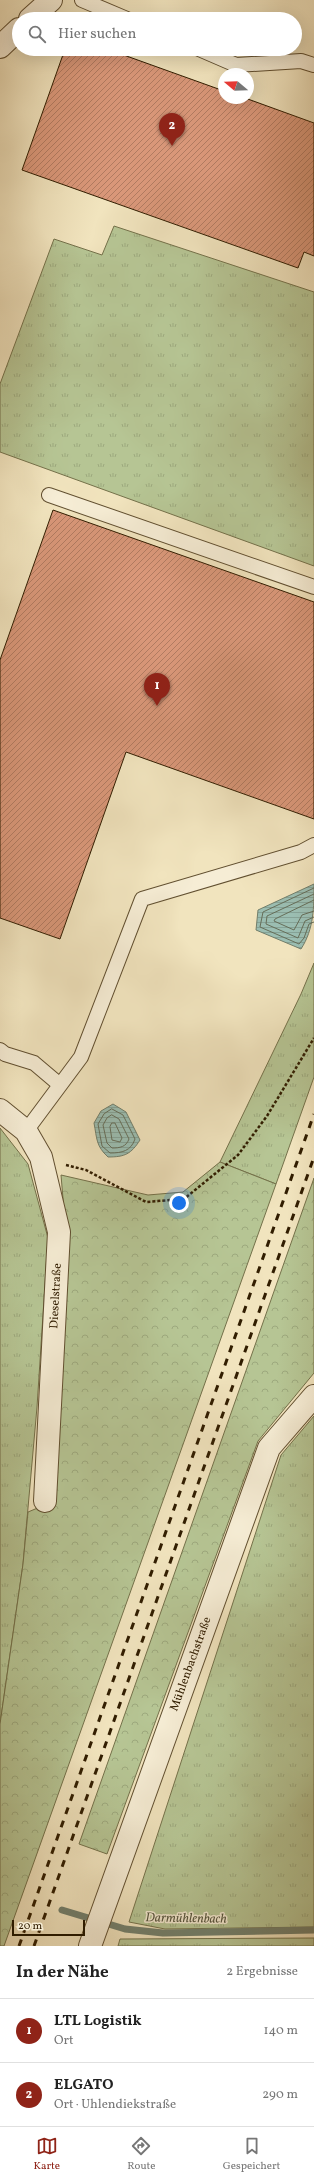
<!DOCTYPE html>
<html lang="de">
<meta charset="utf-8">
<style>
:root{--surface:#fff;--page:#f6f6f6;--text:#222;--muted:#767676;--line:#e0e0e0;--accent:#8f2418}
body{margin:0;font-family:Vollkorn,serif;background:var(--page);color:var(--text)}
.compass{position:absolute;left:218px;top:68px;width:36px;height:36px;border-radius:50%;background:var(--surface);box-shadow:0 4px 16px #0002;rotate:289deg}
.scale{position:absolute;left:12px;bottom:10px;width:73px;box-sizing:border-box;padding-left:4px;border:2px solid #311d00;border-top:0;font-size:11px;line-height:14px;white-space:nowrap;color:#311d00;-webkit-text-stroke:3px #f6edd5;paint-order:stroke}
.you{position:absolute;left:179px;top:1203px;width:14px;height:14px;margin:-10px;border:3px solid #fff;border-radius:50%;background:#1a73e8;box-shadow:0 0 0 6px #1a73e833}
.badge{display:grid;place-items:center;width:26px;height:26px;border-radius:50%;background:var(--accent);color:#fff;font-size:13px;font-weight:700}
.pin{position:absolute;translate:-50% -33px;filter:drop-shadow(0 1px 2px #0008)}
.pin::after{content:'';position:absolute;top:21px;width:14px;height:12px;background:inherit;clip-path:polygon(0 0,100% 0,50% 100%)}
.list{margin:0;padding:0;list-style:none}
h2{display:flex;justify-content:space-between;align-items:center;height:52px;margin:0;padding:0 16px;font-size:17px}
h2 small{font-size:13px;font-weight:400;color:var(--muted)}
.list li{display:grid;grid-template-columns:26px 1fr auto;gap:12px;align-items:center;box-sizing:border-box;height:64px;padding:0 16px;border-top:1px solid var(--line)}
.list b{display:block;font-size:15px;white-space:nowrap}
.list p{margin:0;font-size:13px;white-space:nowrap;color:var(--muted)}
.list em{font-size:13px;font-style:normal;color:var(--muted)}
.icon{flex:none;width:22px;height:22px;fill:none;stroke:currentColor;stroke-width:2;stroke-linecap:round;stroke-linejoin:round}
.map{position:relative;flex:none;width:314px;height:1946px;overflow:hidden}
.search{position:absolute;background:var(--surface);box-shadow:0 4px 16px #0002;left:12px;right:12px;top:12px;height:44px;display:flex;align-items:center;gap:10px;box-sizing:border-box;padding:0 14px;border-radius:22px;color:var(--muted);font-size:15px}
.sheet{height:180px;background:var(--surface)}
nav{display:flex;justify-content:space-around;align-items:center;box-sizing:border-box;height:56px;border-top:1px solid var(--line);background:var(--surface);font-size:11px;color:var(--muted)}
nav a{display:grid;justify-items:center;gap:2px}
nav .on{color:var(--accent)}
.map>svg:first-child{display:block}
.grass{fill:url(#grass-tufts);stroke:#74714a}
.forest{fill:url(#forest-crowns);stroke:#74714a}
.water{fill:url(#water-rules);stroke:#717e6b}
.lines{fill:none;stroke-linecap:round;stroke-linejoin:round}
.shore{stroke:#666e59;stroke-width:1}
.stream{stroke:#717e6b;stroke-width:7}
.building{fill:url(#building-hatch);stroke:#311d00}
.service-casing{stroke:#614f30;stroke-width:16}
.minor-casing{stroke:#614f30;stroke-width:24}
.path{stroke:#311d00;stroke-width:2.5;stroke-dasharray:3 2;stroke-linecap:butt}
.service{stroke:#f6edd5;stroke-width:14}
.minor{stroke:#f6edd5;stroke-width:22}
.rail{stroke:#311d00;stroke-width:3;stroke-dasharray:7 7;stroke-linecap:butt}
.labels{text-anchor:middle;dominant-baseline:central;stroke-width:3;stroke-linejoin:round;paint-order:stroke}
.street-label{font-size:12px;fill:#311d00;stroke:#f6edd5}
.water-label{font-size:13px;font-style:italic;fill:#56553e;stroke:#f6edd5}
</style>
<div class="map">
<svg width="314" height="1946" viewBox="0 0 314 1946">
<defs>
<pattern id="grass-tufts" width="24" height="20" patternUnits="userSpaceOnUse"><rect width="24" height="20" fill="#b6c594"/><path d="M3 7l-1-3M5 7V3M7 7l1-3M15 17l-1-3M17 17v-4M19 17l1-3" fill="none" stroke="#9da97e"/></pattern>
<pattern id="forest-crowns" width="20" height="18" patternUnits="userSpaceOnUse"><rect width="20" height="18" fill="#b6c594"/><path d="M2 6a3 3 0 1 1 6 0M12 15a3 3 0 1 1 6 0" fill="none" stroke="#9da97e"/></pattern>
<pattern id="water-rules" width="6" height="5" patternUnits="userSpaceOnUse"><rect width="6" height="5" fill="#9bbeb2"/><path d="M0 2.5h6" fill="none" stroke="#86a397"/></pattern>
<pattern id="building-hatch" width="6" height="6" patternUnits="userSpaceOnUse"><rect width="6" height="6" fill="#d99779"/><path d="M-1 1l2-2M0 6l6-6M5 7l2-2" fill="none" stroke="#b17b61"/></pattern>
</defs>
<rect width="100%" height="100%" fill="#f1e4be"/>
<filter id="stains"><feTurbulence type="fractalNoise" baseFrequency=".005" numOctaves="4"/><feColorMatrix values="0 0 0 0 .2 0 0 0 0 .09 0 0 0 0 .02 0 0 0 .5 -.17"/></filter>
<radialGradient id="worn" r=".72"><stop offset=".6" stop-color="#630" stop-opacity="0"/><stop offset="1" stop-color="#630" stop-opacity=".3"/></radialGradient>
<path class="grass" d="M114 226 314 292V566L0 452V384L54 239 102 255Z
M314 963V1077L276 1184 220 1162 301 994Z
M0 1128 28 1164 48 1238 37 1407 23 1564 0 1724Z
M314 1416V1927L165 1929 129 1922 281 1455Z
M314 1938V1946H118L120 1939Z"/>
<path class="forest" d="M220 1162 276 1184 4 1946H0V1724L23 1564 28 1512 52 1502 66 1234 61 1175 148 1195 183 1192Z
M314 1178V1373L258 1441 107 1854 79 1844Z"/>
<path class="water" d="M314 884C314 907 314 929 301 949L256 930 258 910Z
M113 1104 126 1112 140 1140C131 1154 125 1157 108 1157 96 1146 97 1139 94 1123L101 1111Z"/>
<g class="lines">
<path class="shore" d="M314 888 263 912 260 927 299 944 304 938 309 924 314 922
M314 894 267 916 266 924 298 938 305 921 314 917
M314 900 275 919 274 921 294 930 302 915 314 911
M112 1109 123 1115 135 1139C131 1151 122 1153 110 1153L102 1146 98 1124 104 1114Z
M112 1115 119 1119 129 1139C126 1147 120 1148 112 1148L107 1143 103 1125 107 1118Z
M112 1123H115L122 1138 120 1142 112 1140 110 1127Z"/>
<path class="stream" d="M62 1910 125 1929 163 1933 314 1930"/>
</g>
<path class="building" d="M65 49H107L224 91V98H245L314 123V256L304 252 298 268 22 170Z
M53 510 314 602V819L126 752 60 939 0 918V660Z"/>
<g class="lines">
<defs>
<path id="service" d="M82 0 127 19
M199 49 236 65 301 61 314 65
M49 495 314 587
M0 1050 5 1054 34 1063 60 1085
M26 1131 81 1057 142 899 301 852 314 845"/>
<path id="minor" d="M30 19 51 0
M0 47 19 29
M0 1110 26 1131 41 1157 59 1232 45 1501
M90 1946 269 1448 314 1396"/>
</defs>
<use href="#service" class="service-casing"/>
<use href="#minor" class="minor-casing"/>
<path class="path" d="M66 1165 86 1170 146 1202 184 1199 238 1155 267 1116 314 1038"/>
<use href="#service" class="service"/>
<use href="#minor" class="minor"/>
<path class="rail" d="M19 1946 314 1114
M34 1946 314 1157"/>
</g>
<g class="labels">
<g class="street-label">
<text transform="translate(56 1296) rotate(-87)">Dieselstraße</text>
<text transform="translate(191 1664) rotate(-70)">Mühlenbachstraße</text>
</g>
<g class="water-label">
<text transform="translate(186 1919) rotate(1)">Darmühlenbach</text>
</g>
</g>
<rect width="100%" height="100%" filter="url(#stains)"/>
<rect width="100%" height="100%" fill="url(#worn)"/>
</svg>
<svg class="compass" viewBox="-18 -18 36 36"><path d="M0-13l5 13h-10z" fill="#e53935"/><path d="M0 13l5-13h-10z" fill="#767676"/></svg>
<div class="scale">20 m</div>
<div class="you"></div>
<div class="pin badge" style="left:157px;top:706px">1</div>
<div class="pin badge" style="left:172px;top:146px">2</div>
<div class="search"><svg class="icon" aria-label="search" viewBox="0 0 24 24"><circle cx="10" cy="10" r="6"/><path d="M15 15l6 6"/></svg>Hier suchen</div>
</div>
<section class="sheet">
<h2>In der Nähe<small>2 Ergebnisse</small></h2>
<ul class="list">
<li><span class="badge">1</span><div><b>LTL Logistik</b><p>Ort</p></div><em>140 m</em></li>
<li><span class="badge">2</span><div><b>ELGATO</b><p>Ort · Uhlendiekstraße</p></div><em>290 m</em></li>
</ul>
</section>
<nav>
<a class="on"><svg class="icon" aria-label="map" viewBox="0 0 24 24"><path d="M3 6l6-2 6 2 6-2v14l-6 2-6-2-6 2zM9 4v14M15 6v14"/></svg>Karte</a>
<a><svg class="icon" aria-label="directions" viewBox="0 0 24 24"><path d="M12 3l9 9-9 9-9-9zM9 14v-3h6M13 9l2 2-2 2"/></svg>Route</a>
<a><svg class="icon" aria-label="saved" viewBox="0 0 24 24"><path d="M7 4h10v16l-5-4-5 4z"/></svg>Gespeichert</a>
</nav>
